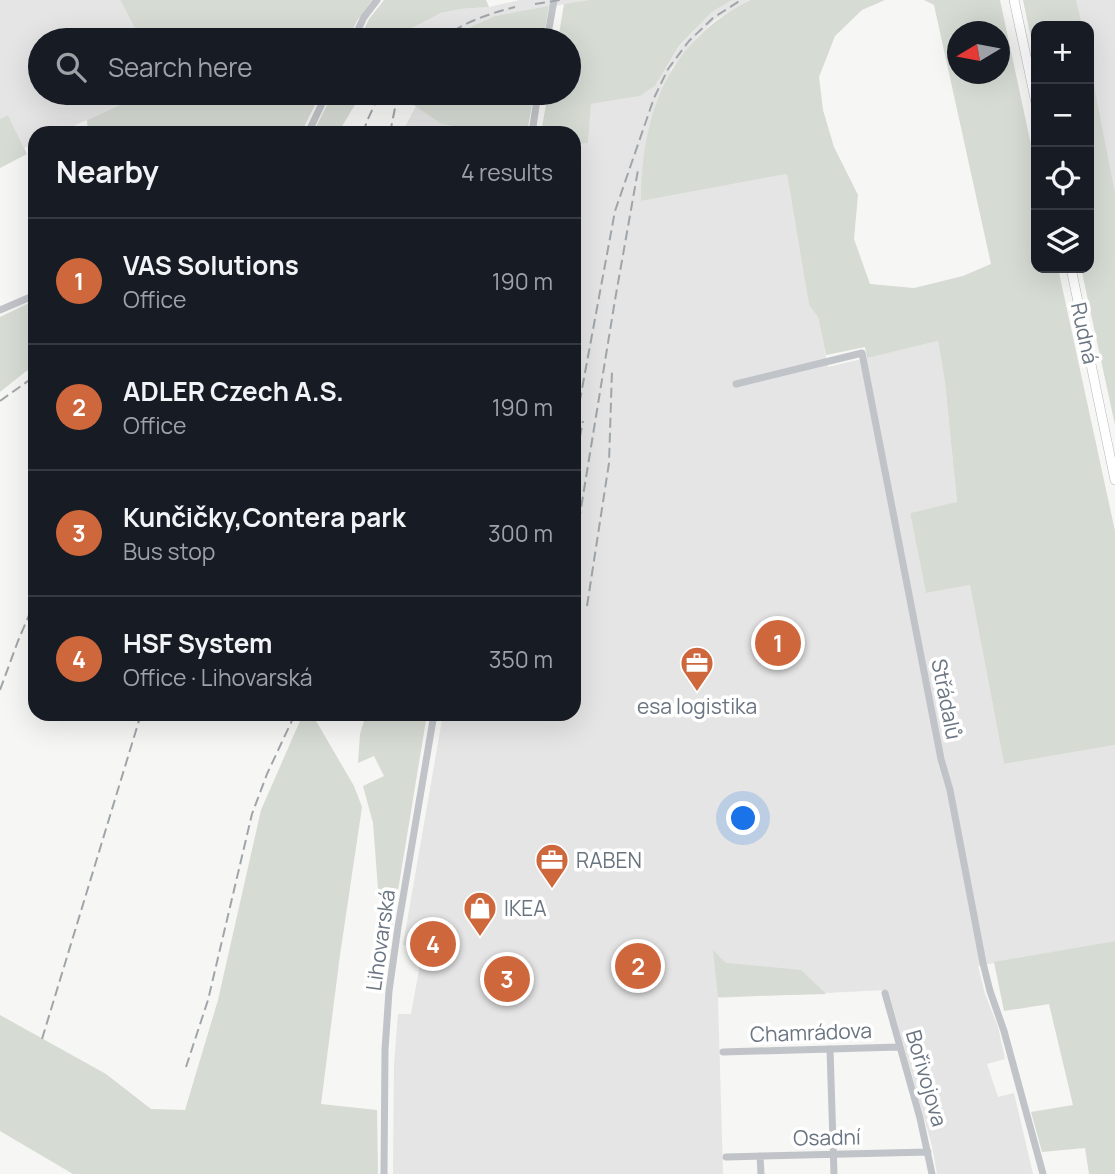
<!DOCTYPE html>
<meta charset="utf-8">
<style>
:root{--surface:#171b24;--page:#20242c;--text:#f1f3f6;--muted:#9ea1a6;--line:#363941;--accent:#ce673c}
body{margin:0;font-family:Manrope,sans-serif;background:var(--page);color:var(--text)}
.controls{position:absolute;right:21px;top:21px;display:grid;overflow:hidden;border-radius:14px;box-shadow:0 7px 28px #0002}
.controls button{width:63px;height:63px;display:grid;place-items:center;padding:0;border:0;border-bottom:2px solid var(--line);background:var(--surface);color:var(--text);font:35px sans-serif}
.compass{position:absolute;left:947px;top:21px;width:63px;height:63px;border-radius:50%;background:var(--surface);box-shadow:0 7px 28px #0002;rotate:260deg}
.you{position:absolute;left:744px;top:819px;width:24px;height:24px;margin:-18px;border:5px solid #fff;border-radius:50%;background:#1a73e8;box-shadow:0 0 0 10px #1a73e833}
.badge{display:grid;place-items:center;width:46px;height:46px;border-radius:50%;background:var(--accent);color:#fff;font-size:23px;font-weight:700}
.pin{position:absolute;translate:-50% -50%;border:4px solid #fff;box-shadow:0 2px 7px #0006}
.list{margin:0;padding:0;list-style:none}
h2{display:flex;justify-content:space-between;align-items:center;height:91px;margin:0;padding:0 28px;font-size:30px}
h2 small{font-size:23px;font-weight:400;color:var(--muted)}
.list li{display:grid;grid-template-columns:46px 1fr auto;gap:21px;align-items:center;box-sizing:border-box;height:126px;padding:0 28px;border-top:2px solid var(--line)}
.list b{display:block;font-size:26px;white-space:nowrap}
.list p{margin:0;font-size:23px;white-space:nowrap;color:var(--muted)}
.list em{font-size:23px;font-style:normal;color:var(--muted)}
.icon{flex:none;width:38px;height:38px;fill:none;stroke:currentColor;stroke-width:2;stroke-linecap:round;stroke-linejoin:round}
.map{position:relative;flex:none;width:1115px;height:1174px;overflow:hidden}
.search{position:absolute;background:var(--surface);box-shadow:0 7px 28px #0002;left:28px;top:28px;width:553px;height:77px;display:flex;align-items:center;gap:18px;box-sizing:border-box;padding:0 24px;border-radius:38px;color:var(--muted);font-size:26px}
.panel{position:absolute;background:var(--surface);box-shadow:0 7px 28px #0002;left:28px;top:126px;width:553px;height:595px;border-radius:21px}
.map>svg:first-child{display:block}
.built{fill:#e4e5e4}
.green{fill:#d6dbd4;fill-rule:evenodd}
.lines{fill:none;stroke-linecap:round;stroke-linejoin:round}
.major-casing{stroke:#b2b5b9;stroke-width:10}
.minor{stroke:#c0c3c7;stroke-width:7}
.major{stroke:#fff;stroke-width:9}
.rail{stroke:#a0a5aa;stroke-width:2;stroke-dasharray:10 5;stroke-linecap:butt}
.labels{text-anchor:middle;dominant-baseline:central;stroke-width:7;stroke-linejoin:round;paint-order:stroke}
.street-label{font-size:21px;fill:#697581;stroke:#fff}
.poi-label{font-size:21px;fill:#697581;stroke:#fff;text-anchor:start}
</style>
<div class="map">
<svg width="1115" height="1174" viewBox="0 0 1115 1174">
<rect width="100%" height="100%" fill="#f6f6f4"/>
<path class="built" d="M0 0H120L141 40H40V93H146L58 133H35V143L24 148 8 115 0 119Z
M520 0H589L495 16 468 28 450 40H397L410 29 441 13 461 9 489 7Z
M732 0H749L715 20 697 37 671 69 641 201 787 174 809 305 818 317 828 367 938 341 945 383 957 503 910 513 926 593 970 585 1004 764 1115 745V941L978 966 985 994 998 1027 1005 1059 987 1064 998 1097 1014 1093 1033 1174H937L932 1146 888 990 718 998 723 1174H393L394 1064 398 1014H411L423 948 403 945 443 714H574V145L588 143 591 104 640 96 655 86 679 47 712 12Z
M1050 0H1115V323L1089 212V26H1054Z
M416 106 441 124 493 133H402Z"/>
<path class="green" d="M120 0H372L357 21 347 40H141Z
M384 0H486L489 7 461 9 441 13 410 29 397 40H359L369 19Z
M589 0H732L712 12 679 46 655 86 640 96 591 104 588 143 574 145V133H541L548 93H569V40H558L564 4Z
M750 0H885L862 10 835 36 819 77 823 110 834 147 858 195 854 239 870 284 914 288 963 276 991 264 934 5 924 0H1000L1036 168V268H1058L1115 531V745L1004 764 970 585 926 593 910 513 957 502 945 383 938 341 867 358 865 347 826 355 818 317 809 305 787 174 641 201C642 114 667 42 750 0ZM958 32H1000V74H958Z
M1023 0H1076L1082 26H1036V62Z
M549 6 543 40H450L468 28 495 16Z
M1089 60 1115 194V425L1081 268H1089Z
M146 93H321L301 133H88L87 120Z
M333 93H362L338 133H313Z
M411 93H534L527 133H493L441 124 407 100Z
M8 115 27 154 0 168V119Z
M35 300V367L25 372 0 392V317Z
M303 714H312L354 786 362 807 340 955 321 1104 377 1110 378 1174H73L0 1131V1015L106 1074 151 1109 185 1110 218 1000 261 810Z
M366 714H427L392 927 383 920 380 915 373 823 363 786 384 776 374 756 358 763 360 734Z
M1115 941V1174H1089L1085 1148 1042 1152 1031 1112 1073 1105 1049 1004 1004 1011 994 962Z
M713 950 726 963 801 970 826 994 718 997Z"/>
<g class="lines">
<defs>
<path id="major" d="M1014 0 1036 103
M1071 268 1115 480"/>
</defs>
<use href="#major" class="major-casing"/>
<path class="minor" d="M353 40 364 17 377 0
M547 40 554 0
M308 133 327 93
M532 133 538 93
M0 310 35 295
M736 384 862 353 941 759 950 790 983 963 990 991 1004 1031 1043 1174
M885 993 920 1118 932 1174
M830 1049 834 1174
M723 1052 899 1047
M760 1156 761 1174
M726 1157 928 1152
M384 1174 385 1050 389 991 398 927 434 714"/>
<use href="#major" class="major"/>
<path class="rail" d="M535 4 560 0
M441 40C463 22 488 14 515 7
M363 133 367 121 380 93
M390 133 395 108 401 93
M0 401 35 376
M574 432 615 211 654 98 668 69 689 41 713 18 741 0
M574 467 583 421
M574 551 615 300 638 170
M587 606 609 463 612 370
M0 690 18 641 35 601
M351 715V714
M365 721 366 714
M42 1039 141 714
M186 1067 208 1000 252 814 267 774 295 714"/>
</g>
<defs>
<symbol id="office-pin" viewBox="-11 -11 22 30"><path d="M0 17L-7.5 6A9.5 9.5 0 1 1 7.5 6Z" fill="#ce673c" stroke="#fff"/><path d="M-6-3h4V-5.5h4V-3h4V5H-6ZM-1-4.5V-3h2v-1.5ZM-6 0V1H6V0Z" fill="#fff"/></symbol>
<symbol id="shop-pin" viewBox="-11 -11 22 30"><path d="M0 17L-7.5 6A9.5 9.5 0 1 1 7.5 6Z" fill="#ce673c" stroke="#fff"/><path d="M-5-2.5h2.3a2.7 3.5 0 0 1 5.4 0H5L5.5 6h-11ZM-1.5-2.5h3a1.5 2.3 0 0 0-3 0Z" fill="#fff"/></symbol>
</defs>
<g fill-rule="evenodd">
<use href="#office-pin" x="678" y="644" width="38" height="52"/>
<use href="#office-pin" x="533" y="841" width="38" height="52"/>
<use href="#shop-pin" x="461" y="889" width="38" height="52"/>
</g>
<g class="labels">
<g class="street-label">
<text transform="translate(1085 333) rotate(78)">Rudná</text>
<text transform="translate(947 699) rotate(79)">Střádalů</text>
<text transform="translate(380 940) rotate(-82)">Lihovarská</text>
<text transform="translate(811 1032) rotate(-2)">Chamrádova</text>
<text transform="translate(927 1078) rotate(74)">Bořivojova</text>
<text transform="translate(827 1137) rotate(-1)">Osadní</text>
</g>
<g class="poi-label">
<text x="697" y="706" text-anchor="middle">esa logistika</text>
<text x="576" y="860">RABEN</text>
<text x="504" y="908">IKEA</text>
</g>
</g>
</svg>
<div class="controls">
<button>+</button>
<button>−</button>
<button><svg class="icon" aria-label="locate" viewBox="0 0 24 24"><circle cx="12" cy="12" r="6"/><path d="M12 2v4M12 18v4M2 12h4M18 12h4"/></svg></button>
<button><svg class="icon" aria-label="layers" viewBox="0 0 24 24"><path d="M12 4l9 5-9 5-9-5zM3 14l9 5 9-5"/></svg></button>
</div>
<svg class="compass" viewBox="-18 -18 36 36"><path d="M0-13l5 13h-10z" fill="#e53935"/><path d="M0 13l5-13h-10z" fill="#9ea1a6"/></svg>
<div class="you"></div>
<div class="pin badge" style="left:778px;top:643px">1</div>
<div class="pin badge" style="left:638px;top:966px">2</div>
<div class="pin badge" style="left:507px;top:979px">3</div>
<div class="pin badge" style="left:433px;top:944px">4</div>
<div class="search"><svg class="icon" aria-label="search" viewBox="0 0 24 24"><circle cx="10" cy="10" r="6"/><path d="M15 15l6 6"/></svg>Search here</div>
<section class="panel">
<h2>Nearby<small>4 results</small></h2>
<ul class="list">
<li><span class="badge">1</span><div><b>VAS Solutions</b><p>Office</p></div><em>190 m</em></li>
<li><span class="badge">2</span><div><b>ADLER Czech A.S.</b><p>Office</p></div><em>190 m</em></li>
<li><span class="badge">3</span><div><b>Kunčičky,Contera park</b><p>Bus stop</p></div><em>300 m</em></li>
<li><span class="badge">4</span><div><b>HSF System</b><p>Office · Lihovarská</p></div><em>350 m</em></li>
</ul>
</section>
</div>
